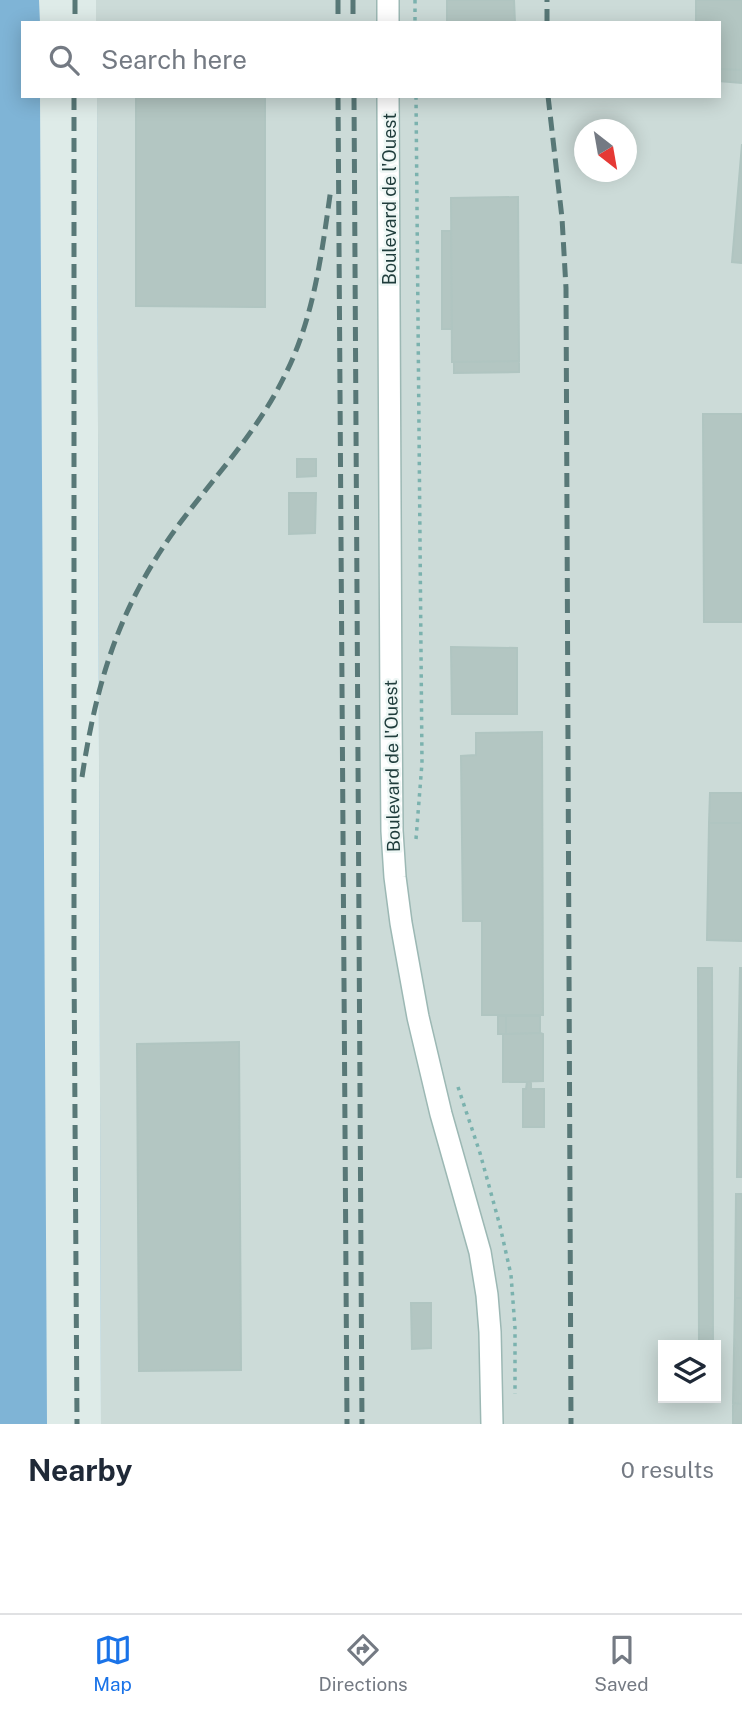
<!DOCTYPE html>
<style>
:root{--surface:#fff;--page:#f2f2f3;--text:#1f2937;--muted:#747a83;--line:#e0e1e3;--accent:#1a73e8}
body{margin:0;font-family:"Public Sans",sans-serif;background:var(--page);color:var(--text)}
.controls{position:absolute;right:21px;bottom:21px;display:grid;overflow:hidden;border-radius:0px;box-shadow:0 4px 18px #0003}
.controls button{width:63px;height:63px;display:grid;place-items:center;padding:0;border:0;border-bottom:2px solid var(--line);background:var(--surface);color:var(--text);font:35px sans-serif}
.compass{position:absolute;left:574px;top:119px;width:63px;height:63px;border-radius:50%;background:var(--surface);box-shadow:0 4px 18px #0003;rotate:149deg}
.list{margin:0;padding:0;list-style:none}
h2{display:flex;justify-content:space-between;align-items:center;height:91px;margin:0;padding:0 28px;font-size:30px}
h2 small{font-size:23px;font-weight:400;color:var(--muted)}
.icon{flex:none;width:38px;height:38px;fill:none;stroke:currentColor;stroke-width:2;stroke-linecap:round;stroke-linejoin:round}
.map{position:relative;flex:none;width:742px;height:1424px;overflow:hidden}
.search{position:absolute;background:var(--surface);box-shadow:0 4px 18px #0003;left:21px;right:21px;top:21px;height:77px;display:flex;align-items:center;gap:18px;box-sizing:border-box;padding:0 24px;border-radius:0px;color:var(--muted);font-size:26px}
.sheet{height:189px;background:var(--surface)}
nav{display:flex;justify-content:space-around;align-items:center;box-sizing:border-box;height:98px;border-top:2px solid var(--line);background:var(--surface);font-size:19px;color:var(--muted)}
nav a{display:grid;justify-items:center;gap:4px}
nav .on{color:var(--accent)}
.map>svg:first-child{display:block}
.built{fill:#ccdbd8;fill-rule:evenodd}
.water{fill:#7fb4d6}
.pier{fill:#deebe8}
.building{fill:#b3c6c2;stroke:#b0c5c1;stroke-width:2}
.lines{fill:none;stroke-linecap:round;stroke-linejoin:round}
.secondary-casing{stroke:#9cb8b4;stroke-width:24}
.path{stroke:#7bb2ae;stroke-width:3.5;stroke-dasharray:3.5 5;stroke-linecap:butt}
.secondary{stroke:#fff;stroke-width:21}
.rail{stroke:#587877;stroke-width:5;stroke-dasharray:14 7;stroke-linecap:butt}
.labels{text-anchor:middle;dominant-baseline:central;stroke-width:5;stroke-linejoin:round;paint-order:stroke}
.street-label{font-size:18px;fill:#1e3c3b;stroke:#eef7f5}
</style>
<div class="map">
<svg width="742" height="1424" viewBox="0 0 742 1424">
<rect width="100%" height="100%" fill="#deebe8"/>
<path class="built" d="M0 0H742V1424H11L0 255ZM23 23H719V96H23ZM584 130H626V172H584ZM663 1345H716V1398H663Z"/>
<path class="water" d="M0 0H96V23H23V96H97L101 1424H0Z"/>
<path class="pier" d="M39 0H96V23H40Z
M40 96H97L101 1424H47Z"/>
<path class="building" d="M447 0H514L515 23H447Z
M696 0H742V70L719 69V23H696Z
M719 69 742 70V83L719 81Z
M136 96H265V307L136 306Z
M742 144V263L732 262Z
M518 197 519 361 452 362 451 198Z
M442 231H451L452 329H442Z
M519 361V372L454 373V362Z
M703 414H742V622H704Z
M297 459H316V476L297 477Z
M289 493H316L315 533 289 534Z
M451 647 517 648V714H452Z
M542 732 543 1015H482V921H463L461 756 476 755V733Z
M710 793H742V823H709Z
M709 823H742V941L707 940Z
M698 968H712L713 1345H699Z
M740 968H742V1071H738Z
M498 1016H506V1034H498Z
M506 1016H540V1033L506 1034Z
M540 1033 543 1034V1081L503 1082V1034Z
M239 1042 241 1370 139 1371 137 1044Z
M738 1071H742V1177H737Z
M531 1081V1089H544V1127H523V1089H526L527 1082Z
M736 1194H742V1298H735Z
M735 1298H742V1404L733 1403Z
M411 1303H431V1348L412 1349Z
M733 1403 742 1404V1424H733Z"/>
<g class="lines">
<defs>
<path id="secondary" d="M388 0V23
M388 96 391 715 392 831 395 877 401 923 418 1017 441 1114 480 1252 487 1295 490 1332 492 1424"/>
</defs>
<use href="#secondary" class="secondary-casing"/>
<path class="path" d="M415 0V23
M416 839 422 763 416 96
M458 1087 480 1153 500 1226 511 1275 515 1328V1394"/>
<use href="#secondary" class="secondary"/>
<path class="rail" d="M75 0V23
M338 0V23
M353 0V23
M547 23V0
M74 96V961L77 1424
M338 96 347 1424
M354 96 362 1424
M548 96 562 218 566 288 571 1424
M82 777C97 679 120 604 180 523 216 475 257 432 284 377 314 319 322 252 331 188"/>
</g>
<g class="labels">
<g class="street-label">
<text transform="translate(389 199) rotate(-90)">Boulevard de l'Ouest</text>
<text transform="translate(392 766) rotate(-91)">Boulevard de l'Ouest</text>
</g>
</g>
</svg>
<div class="controls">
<button><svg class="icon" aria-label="layers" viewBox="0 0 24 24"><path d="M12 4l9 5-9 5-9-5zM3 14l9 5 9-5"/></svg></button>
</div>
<svg class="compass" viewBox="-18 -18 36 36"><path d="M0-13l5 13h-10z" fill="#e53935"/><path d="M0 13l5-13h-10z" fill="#747a83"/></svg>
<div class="search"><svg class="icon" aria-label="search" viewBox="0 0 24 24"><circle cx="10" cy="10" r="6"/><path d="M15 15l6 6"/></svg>Search here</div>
</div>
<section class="sheet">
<h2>Nearby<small>0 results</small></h2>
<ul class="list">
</ul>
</section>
<nav>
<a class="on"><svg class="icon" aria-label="map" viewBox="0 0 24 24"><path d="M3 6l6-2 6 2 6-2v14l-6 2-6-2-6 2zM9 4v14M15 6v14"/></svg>Map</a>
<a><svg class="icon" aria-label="directions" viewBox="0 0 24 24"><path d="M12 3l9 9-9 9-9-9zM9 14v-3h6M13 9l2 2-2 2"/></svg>Directions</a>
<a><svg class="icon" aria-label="saved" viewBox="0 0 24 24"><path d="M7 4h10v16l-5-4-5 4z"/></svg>Saved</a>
</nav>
